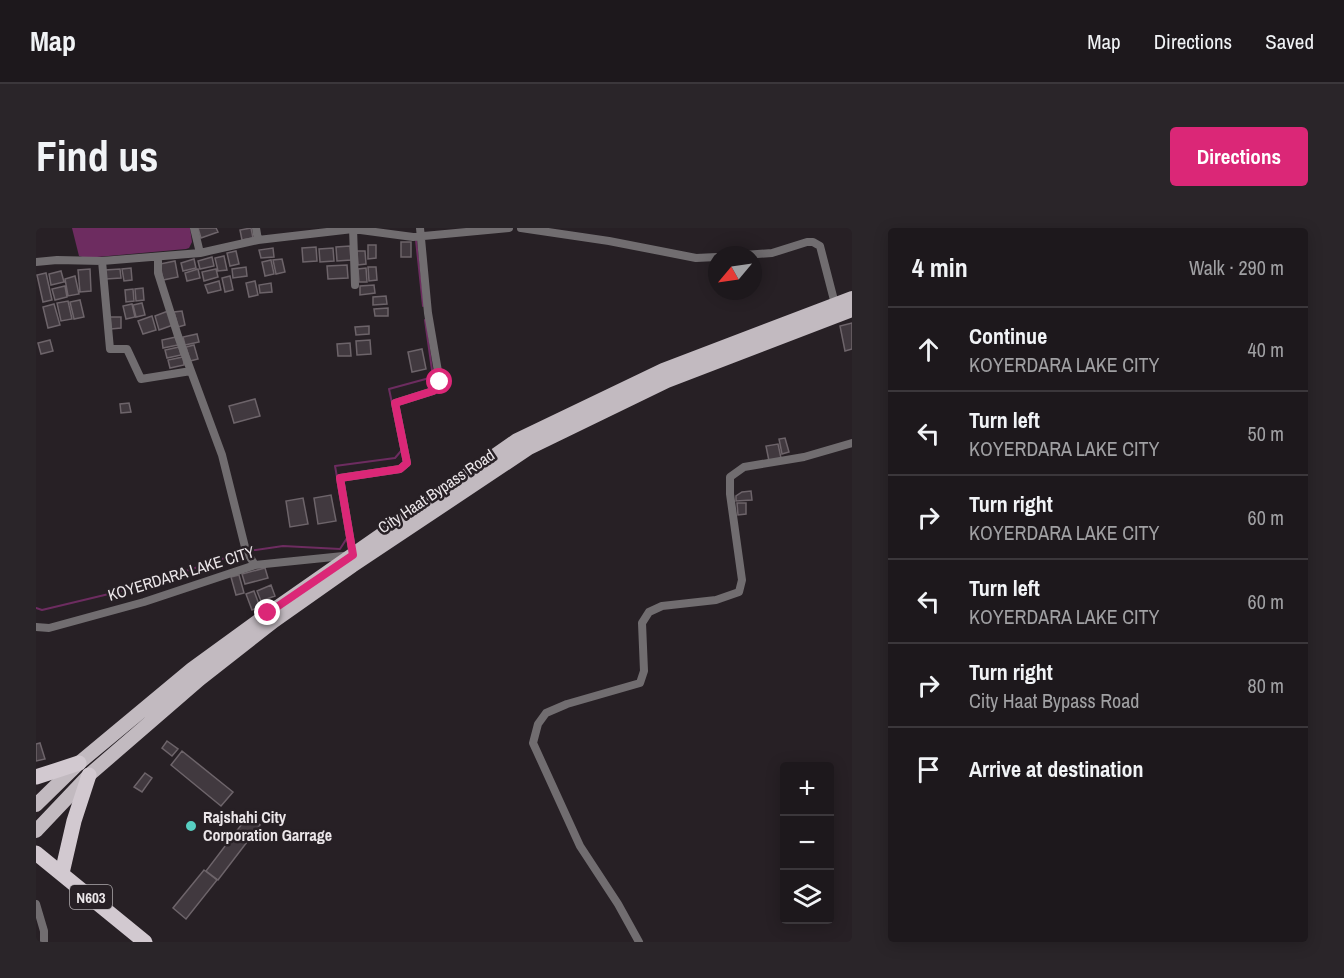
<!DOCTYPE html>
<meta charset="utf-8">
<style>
:root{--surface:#1d181c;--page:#2a2529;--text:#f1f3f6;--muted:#a0a0a3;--line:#3b373b;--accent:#db2777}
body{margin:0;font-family:"Archivo Narrow",sans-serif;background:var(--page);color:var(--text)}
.controls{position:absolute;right:18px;bottom:18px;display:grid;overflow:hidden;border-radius:6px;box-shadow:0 3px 15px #0003}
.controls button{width:54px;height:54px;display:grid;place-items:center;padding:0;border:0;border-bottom:2px solid var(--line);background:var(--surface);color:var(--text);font:30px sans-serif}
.compass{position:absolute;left:672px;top:18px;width:54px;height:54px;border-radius:50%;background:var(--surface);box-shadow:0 3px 15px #0003;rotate:241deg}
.stop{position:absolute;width:18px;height:18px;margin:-14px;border:4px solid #db2777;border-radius:50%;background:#fff}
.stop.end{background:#db2777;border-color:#fff;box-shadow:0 2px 6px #0008}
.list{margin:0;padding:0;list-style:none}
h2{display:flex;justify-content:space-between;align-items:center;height:78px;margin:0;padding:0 24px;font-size:26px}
h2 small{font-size:20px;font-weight:400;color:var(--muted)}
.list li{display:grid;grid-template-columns:39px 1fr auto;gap:18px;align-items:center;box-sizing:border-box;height:84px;padding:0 24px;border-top:2px solid var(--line)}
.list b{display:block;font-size:22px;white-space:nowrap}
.list p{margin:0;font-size:20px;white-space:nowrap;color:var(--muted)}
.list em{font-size:20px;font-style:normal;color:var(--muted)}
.icon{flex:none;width:33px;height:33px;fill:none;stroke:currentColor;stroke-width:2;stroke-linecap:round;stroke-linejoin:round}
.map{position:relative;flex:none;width:816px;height:714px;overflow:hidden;border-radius:6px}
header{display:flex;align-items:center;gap:36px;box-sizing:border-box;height:84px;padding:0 30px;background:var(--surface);border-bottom:2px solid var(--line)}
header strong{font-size:28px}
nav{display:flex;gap:33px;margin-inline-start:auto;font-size:21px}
.intro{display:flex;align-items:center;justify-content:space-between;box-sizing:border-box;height:144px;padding:0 36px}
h1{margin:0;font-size:42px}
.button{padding:15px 27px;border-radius:6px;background:var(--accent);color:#fff;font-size:21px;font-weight:700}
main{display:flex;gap:36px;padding:0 36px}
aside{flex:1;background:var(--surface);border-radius:6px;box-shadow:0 3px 15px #0003}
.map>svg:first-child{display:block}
.forest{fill:#6d2c60}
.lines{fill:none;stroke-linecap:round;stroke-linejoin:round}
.stream{stroke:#6d2c60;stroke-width:2}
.building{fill:#41393f;stroke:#6d646a;stroke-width:1.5}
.minor{stroke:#716d70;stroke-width:8}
.primary{stroke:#c2bac0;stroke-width:14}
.trunk{stroke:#d2c9d0;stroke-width:15}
.route{stroke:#db2777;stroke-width:8}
.poi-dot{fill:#57cec1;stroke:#272025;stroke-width:2}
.labels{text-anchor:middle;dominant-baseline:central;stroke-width:5;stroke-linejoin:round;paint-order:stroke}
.shield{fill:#272025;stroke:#b0abae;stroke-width:1.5}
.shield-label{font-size:15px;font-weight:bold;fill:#ebe6e9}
.street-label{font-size:16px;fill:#ebe6e9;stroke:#272025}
.poi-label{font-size:16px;font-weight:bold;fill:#ebe6e9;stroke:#272025;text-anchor:start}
</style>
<header>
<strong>Map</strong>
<nav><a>Map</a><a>Directions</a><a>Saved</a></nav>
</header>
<div class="intro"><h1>Find us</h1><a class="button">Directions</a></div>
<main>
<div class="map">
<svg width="816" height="714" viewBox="0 0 816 714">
<rect width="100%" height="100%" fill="#272025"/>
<path class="forest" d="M36 0H154L156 14 153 20 150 21 50 30 43 28Z"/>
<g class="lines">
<path class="stream" d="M380 12 387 78
M356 175 353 161 397 149 389 92
M301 249 299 238 359 230 365 223
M212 323 247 318 304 321 311 310
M0 380 6 382 102 359 207 324"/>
</g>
<path class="building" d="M162 0H180L182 4 165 10Z
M215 0 217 10 206 12 204 2Z
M365 14H375V29H365Z
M332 17H340V30L332 31Z
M314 18 315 32 301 33 300 19Z
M280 19 281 33 267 34 266 20Z
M237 20 238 29 225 30 223 22Z
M297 20 298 33 284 34 283 21Z
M200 23 203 36 194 38 191 25Z
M321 23H329L330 36 322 37Z
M188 28 191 42 182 43 179 30Z
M176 29 178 38 164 41 162 33Z
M158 31 160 40 147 43 145 35Z
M246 31 249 44 240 46 237 32Z
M235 32 238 46 229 48 226 34Z
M139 33 142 49 127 52 124 36Z
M311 37 312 50 292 51 291 38Z
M210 39 211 48 197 50 196 41Z
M332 39H340L341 52 333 53Z
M95 40 96 52 88 53 86 41Z
M330 40 331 54H323L322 41Z
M54 41 55 63 44 64 42 42Z
M84 41 85 50 70 51 69 42Z
M162 41 164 50 151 53 149 45Z
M180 41 182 49 168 53 166 44Z
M25 43 28 54 15 57 13 46Z
M10 45 16 72 7 74 1 47Z
M39 48 43 66 32 68 29 51Z
M194 48 197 62 189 64 186 50Z
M183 53 185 62 172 65 169 57Z
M219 53 222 67 213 69 210 55Z
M235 55 236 64 224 65 223 57Z
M338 57 339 65 324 67V58Z
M29 58 31 69 19 72 16 61Z
M107 60 108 72 100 73 99 61Z
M97 61 98 73 90 74 89 62Z
M350 68 351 76 337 77V69Z
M44 72 48 89 38 91 34 74Z
M32 73 36 91 25 93 21 75Z
M106 75 109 87 100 89 97 77Z
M18 76 24 97 12 100 7 79Z
M96 76 99 89 90 91 87 78Z
M352 80V88H339L338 81Z
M132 83 137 97 123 102 119 88Z
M146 83 149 97 142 99 138 84Z
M116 88 120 102 107 106 102 93Z
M74 89H85V100L75 101Z
M816 95V121L809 123 804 98Z
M333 98V106L320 107 319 99Z
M161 106 163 114 149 117 147 109Z
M140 109 142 117 127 120 126 112Z
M14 112 17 123 5 126 2 115Z
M334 112 335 126 321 127 320 113Z
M314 115 315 128H302L301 116Z
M158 117 162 131 154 133 150 119Z
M143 119 145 127 131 130 129 122Z
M386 121 390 141 376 144 372 124Z
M147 129 148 137 134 140 132 132Z
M219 171 224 188 198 195 193 178Z
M93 175 95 184 85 185 84 176Z
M749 210 753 224 746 226 743 211Z
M742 216 745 230 733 233 730 218Z
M715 263 716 272 700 273V268L706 264Z
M295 267 300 293 282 296 278 270Z
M267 270 272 296 254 299 250 273Z
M701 275H710V286L702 287Z
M229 340 232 350 209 356 206 346Z
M203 347 208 365 200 367 195 349Z
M235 357 239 368 225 373 221 363Z
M218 363 224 379 216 382 210 366Z
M131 513 142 521 136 528 126 520Z
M4 515 9 531 0 533V516Z
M146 523 197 564 185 578 135 537Z
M109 545 116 550 106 564 98 559Z
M212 588 224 597 182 652 170 643Z
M168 642 181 652 150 691 137 680Z"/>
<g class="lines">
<path class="minor" d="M158 0 164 25
M220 0 222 12
M317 0 319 57
M485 0 573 13 660 30 681 29
M708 27 736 25 771 14H777L784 18 799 76
M122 29V45L142 108 186 227 210 323 219 337
M66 33 74 121H91L105 151 155 143
M0 34 21 32 66 33 164 25 222 12 317 1 377 9 473 0
M0 399 13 400 108 374 219 337 317 327 304 250 364 241 371 235 359 175 397 163 404 155 392 85 384 0
M0 676 8 703V714
M603 714 582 676 544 618 497 515 502 496 510 485 531 476 604 455 608 443 606 395 613 384 626 378 680 372 703 364 706 352 694 266V249L708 239 768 229 816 215"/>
<path class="primary" d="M0 577 43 535 156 441 233 385 481 212 627 142 816 70
M0 603 53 547 164 451 238 393 316 338 493 220 631 153 816 82"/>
<path class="trunk" d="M0 549 43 535
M0 625 109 714
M26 645 38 593 53 547"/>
</g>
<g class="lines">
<path class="route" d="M232 385 317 327 304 250 364 241 371 235 359 175 397 163 404 154"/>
</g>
<circle class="poi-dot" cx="155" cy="598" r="6"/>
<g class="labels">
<rect class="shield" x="34" y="657" width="42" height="24" rx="4.5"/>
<g class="shield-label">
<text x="55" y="669">N603</text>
</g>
<g class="street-label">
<text transform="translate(400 263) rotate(-34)">City Haat Bypass Road</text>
<text transform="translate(145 345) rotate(-17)">KOYERDARA LAKE CITY</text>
</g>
<g class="poi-label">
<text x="167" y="589">Rajshahi City<tspan x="167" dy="18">Corporation Garrage</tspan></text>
</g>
</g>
</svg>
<div class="controls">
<button>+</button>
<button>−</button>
<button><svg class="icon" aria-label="layers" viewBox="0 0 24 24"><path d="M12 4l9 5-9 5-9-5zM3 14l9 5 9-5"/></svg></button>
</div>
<svg class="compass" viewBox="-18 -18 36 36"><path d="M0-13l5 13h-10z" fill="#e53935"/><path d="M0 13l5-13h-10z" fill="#a0a0a3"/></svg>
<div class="stop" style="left:404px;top:154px"></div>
<div class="stop end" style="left:232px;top:385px"></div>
</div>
<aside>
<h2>4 min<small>Walk · 290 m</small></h2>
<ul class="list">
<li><svg class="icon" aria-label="ahead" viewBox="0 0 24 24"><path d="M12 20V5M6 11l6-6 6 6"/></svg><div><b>Continue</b><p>KOYERDARA LAKE CITY</p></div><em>40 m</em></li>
<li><svg class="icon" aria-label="left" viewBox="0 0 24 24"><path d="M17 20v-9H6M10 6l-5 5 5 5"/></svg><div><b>Turn left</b><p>KOYERDARA LAKE CITY</p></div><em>50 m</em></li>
<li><svg class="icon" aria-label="right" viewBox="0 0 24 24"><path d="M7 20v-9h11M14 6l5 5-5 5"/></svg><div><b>Turn right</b><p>KOYERDARA LAKE CITY</p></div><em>60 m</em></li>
<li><svg class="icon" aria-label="left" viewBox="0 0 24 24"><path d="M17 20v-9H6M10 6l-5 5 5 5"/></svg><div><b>Turn left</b><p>KOYERDARA LAKE CITY</p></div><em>60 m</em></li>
<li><svg class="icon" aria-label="right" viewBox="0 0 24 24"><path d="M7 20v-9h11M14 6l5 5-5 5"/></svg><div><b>Turn right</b><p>City Haat Bypass Road</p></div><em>80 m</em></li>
<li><svg class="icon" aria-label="arrive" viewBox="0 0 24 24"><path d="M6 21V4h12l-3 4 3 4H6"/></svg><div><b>Arrive at destination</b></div></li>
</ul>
</aside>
</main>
